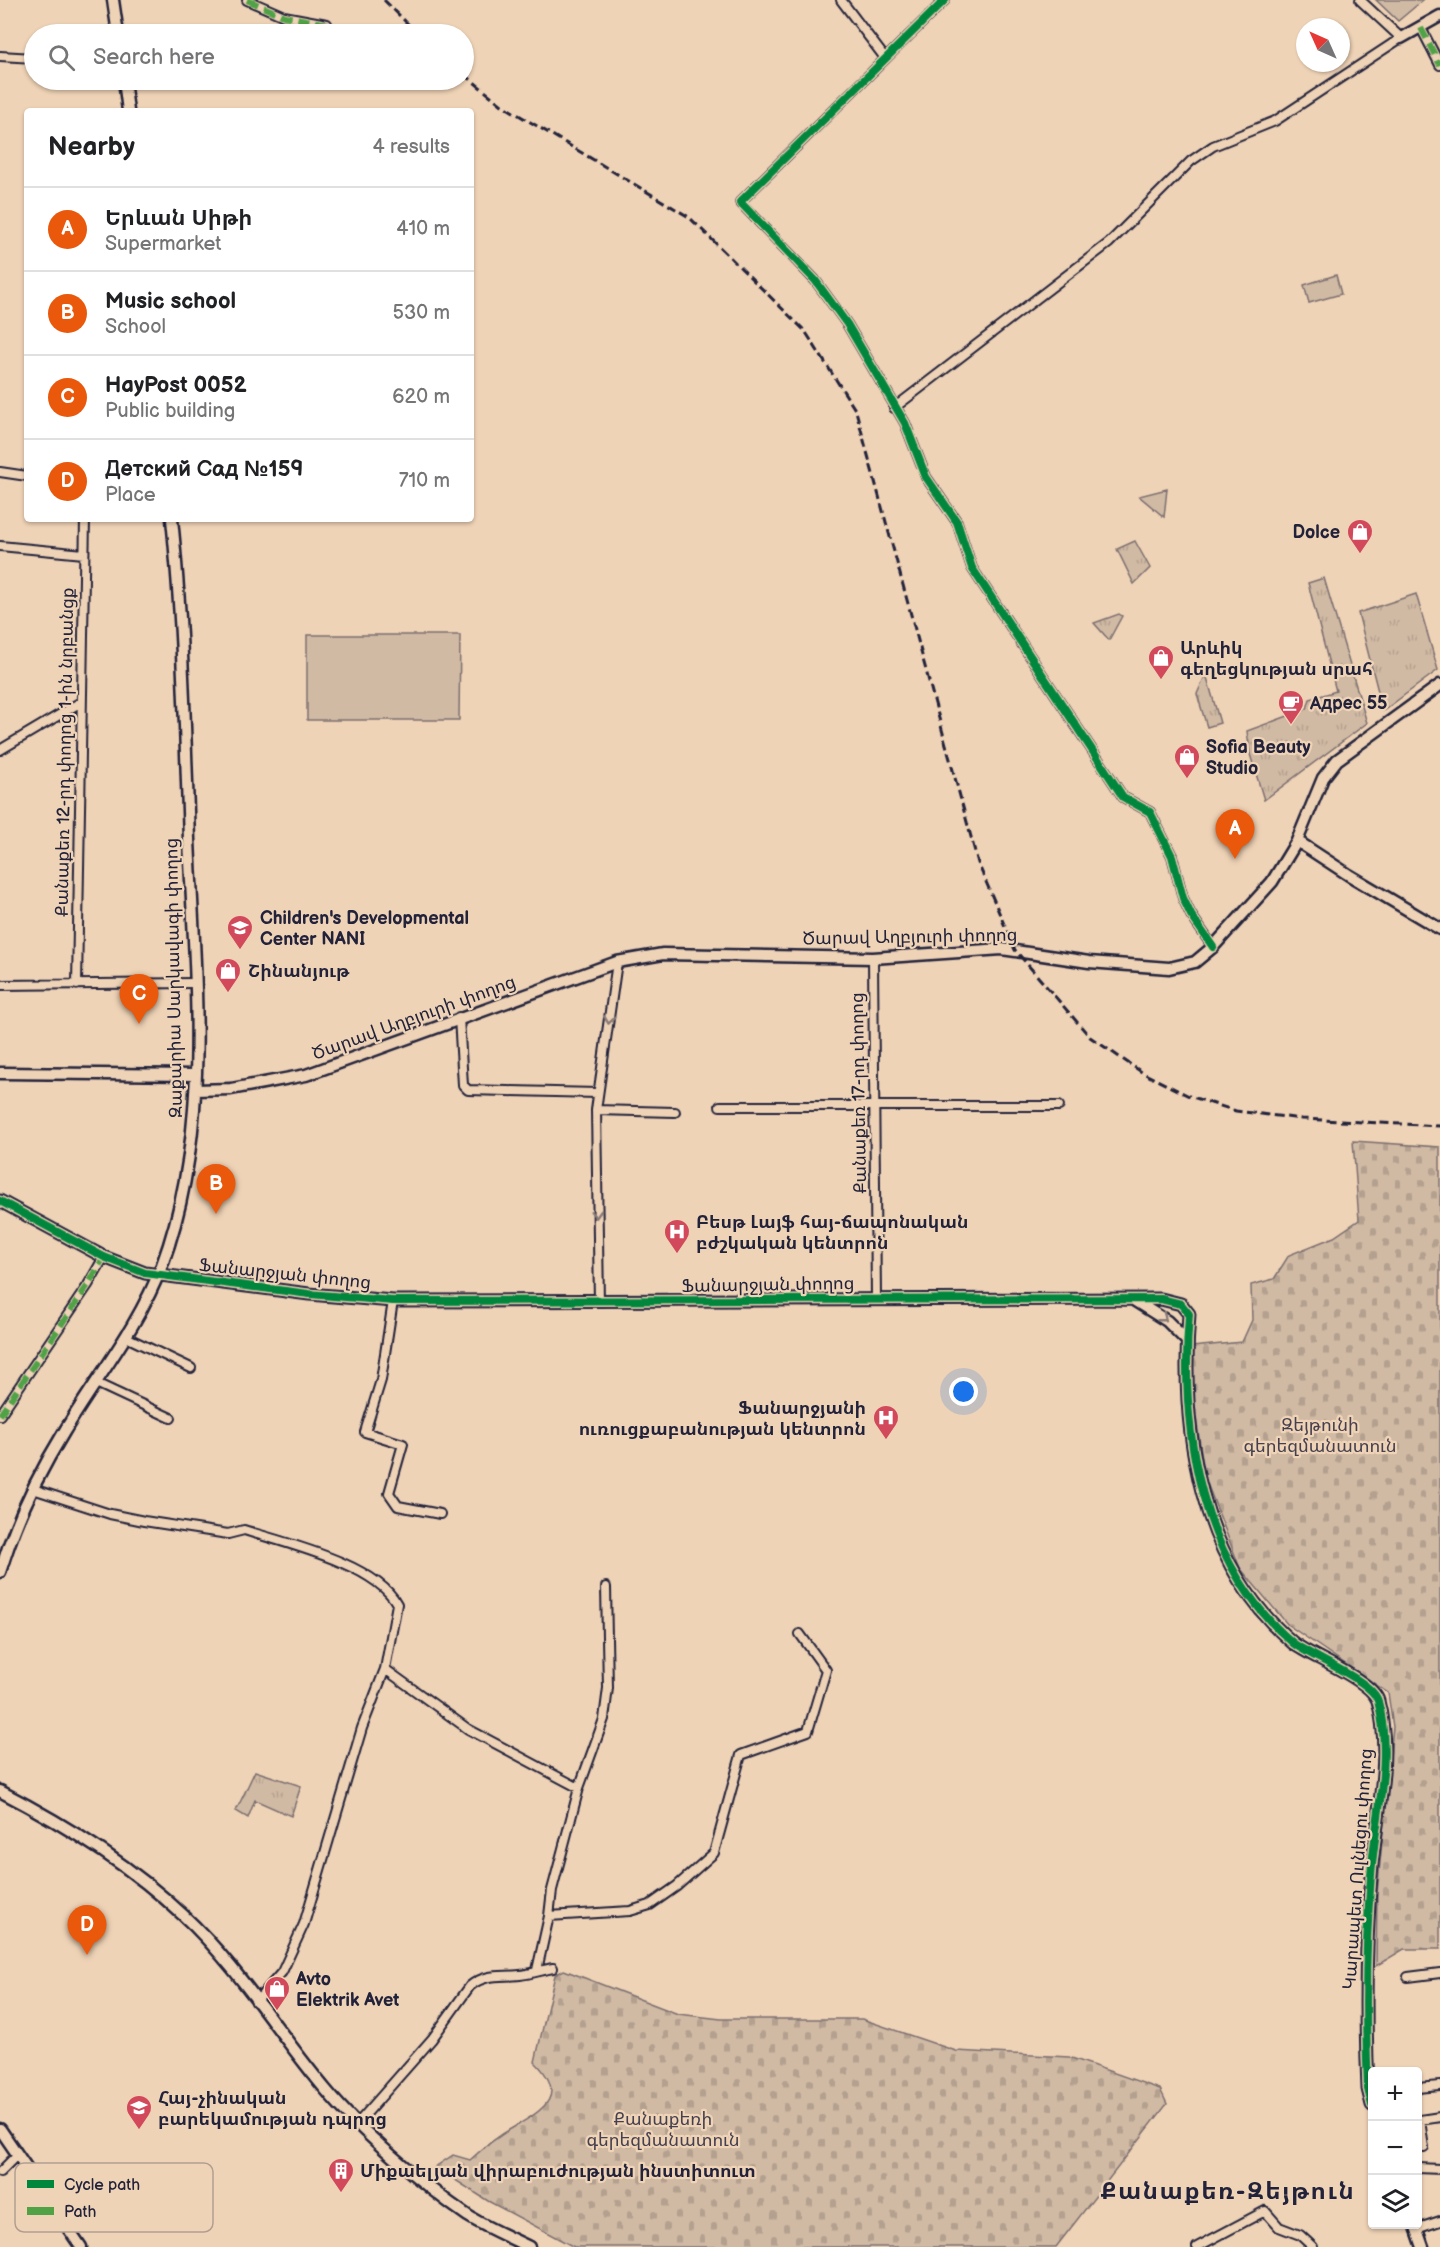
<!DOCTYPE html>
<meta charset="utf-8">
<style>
:root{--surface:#fff;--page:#f2f2f2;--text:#202124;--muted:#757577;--line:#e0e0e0;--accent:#ea580c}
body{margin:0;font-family:"Balsamiq Sans","Noto Sans Armenian",sans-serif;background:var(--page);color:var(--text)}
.controls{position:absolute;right:18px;bottom:18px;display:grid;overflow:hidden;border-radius:6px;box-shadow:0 2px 4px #0004}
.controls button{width:54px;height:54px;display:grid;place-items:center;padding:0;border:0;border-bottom:2px solid var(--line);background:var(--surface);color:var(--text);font:30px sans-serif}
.compass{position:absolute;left:1296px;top:18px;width:54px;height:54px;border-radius:50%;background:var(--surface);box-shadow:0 2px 4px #0004;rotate:315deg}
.you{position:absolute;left:964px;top:1392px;width:21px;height:21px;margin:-15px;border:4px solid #fff;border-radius:50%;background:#1a73e8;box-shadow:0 0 0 9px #1a73e833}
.badge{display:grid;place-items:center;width:39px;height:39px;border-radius:50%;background:var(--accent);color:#fff;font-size:20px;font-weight:700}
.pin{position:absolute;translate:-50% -50px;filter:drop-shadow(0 2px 3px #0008)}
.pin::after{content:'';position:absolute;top:32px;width:21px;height:18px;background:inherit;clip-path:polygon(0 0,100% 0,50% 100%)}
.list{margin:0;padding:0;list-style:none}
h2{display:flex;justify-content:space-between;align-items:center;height:78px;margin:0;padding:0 24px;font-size:26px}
h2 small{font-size:20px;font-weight:400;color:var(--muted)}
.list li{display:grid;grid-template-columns:39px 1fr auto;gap:18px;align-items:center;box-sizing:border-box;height:84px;padding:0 24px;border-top:2px solid var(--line)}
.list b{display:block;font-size:22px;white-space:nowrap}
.list p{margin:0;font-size:20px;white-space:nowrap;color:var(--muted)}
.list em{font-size:20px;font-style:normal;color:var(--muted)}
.icon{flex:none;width:33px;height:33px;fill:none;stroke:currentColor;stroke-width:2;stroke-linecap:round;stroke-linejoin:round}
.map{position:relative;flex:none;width:1440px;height:2247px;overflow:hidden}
.search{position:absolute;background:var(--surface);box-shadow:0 2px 4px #0004;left:24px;top:24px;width:450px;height:66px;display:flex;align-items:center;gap:15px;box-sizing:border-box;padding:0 21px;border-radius:33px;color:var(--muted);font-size:22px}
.panel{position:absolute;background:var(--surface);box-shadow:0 2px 4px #0004;left:24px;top:108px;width:450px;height:414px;border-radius:6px}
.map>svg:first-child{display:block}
.grass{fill:url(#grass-tufts);stroke:#7a6e70;stroke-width:1.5}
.cemetery{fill:url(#cemetery-stones);stroke:#7a6e70;stroke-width:1.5}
.pitch{fill:#d1baa4;stroke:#7a6e70;stroke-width:1.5}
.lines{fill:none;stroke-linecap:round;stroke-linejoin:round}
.street-casing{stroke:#22223b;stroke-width:12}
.secondary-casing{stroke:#22223b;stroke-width:15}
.street{stroke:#efd3b6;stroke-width:8}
.secondary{stroke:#efd3b6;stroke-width:10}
.rail{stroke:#22223b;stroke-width:3;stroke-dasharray:9 4.5;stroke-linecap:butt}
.quiet{stroke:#50a245;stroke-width:6;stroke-dasharray:12 6;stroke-linecap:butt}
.cycleway-casing{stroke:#efd3b6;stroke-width:11}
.cycleway{stroke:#00873e;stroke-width:8}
.oneway{stroke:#887a78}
.labels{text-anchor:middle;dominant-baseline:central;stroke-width:4.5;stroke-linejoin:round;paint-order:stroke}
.poi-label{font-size:18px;font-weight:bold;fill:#22223b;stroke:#efd3b6;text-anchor:start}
.street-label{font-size:18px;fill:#22223b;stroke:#efd3b6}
.park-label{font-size:18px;fill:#454050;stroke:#efd3b6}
.district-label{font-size:24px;font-weight:bold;letter-spacing:1.5px;fill:#22223b;stroke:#efd3b6}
.key{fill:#efd3b6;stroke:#b29e91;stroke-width:1.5}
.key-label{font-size:16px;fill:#22223b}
</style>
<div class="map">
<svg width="1440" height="2247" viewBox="0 0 1440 2247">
<defs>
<pattern id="grass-tufts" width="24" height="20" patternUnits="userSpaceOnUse" patternTransform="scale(1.5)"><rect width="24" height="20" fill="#d1baa4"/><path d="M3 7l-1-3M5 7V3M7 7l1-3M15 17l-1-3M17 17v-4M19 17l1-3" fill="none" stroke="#b3a08e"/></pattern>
<pattern id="cemetery-stones" width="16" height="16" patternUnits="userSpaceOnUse" patternTransform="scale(1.5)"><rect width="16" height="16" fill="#d1baa4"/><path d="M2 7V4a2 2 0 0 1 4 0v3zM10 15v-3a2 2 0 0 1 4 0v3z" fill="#b3a08e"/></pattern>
</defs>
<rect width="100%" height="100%" fill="#efd3b6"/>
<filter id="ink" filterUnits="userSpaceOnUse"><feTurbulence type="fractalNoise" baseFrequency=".0167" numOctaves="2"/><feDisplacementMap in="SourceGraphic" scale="12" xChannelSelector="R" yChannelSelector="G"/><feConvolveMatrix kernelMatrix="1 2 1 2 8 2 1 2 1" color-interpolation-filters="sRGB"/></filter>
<g filter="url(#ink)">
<path class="grass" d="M1167 489 1164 517 1139 496Z
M1135 541 1150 568 1134 584 1117 549Z
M1324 578 1367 723 1264 800 1250 754 1247 731 1307 709 1310 699 1336 691 1308 583Z
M1416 594 1438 670 1383 711 1358 613Z
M1119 614 1122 616 1109 640 1094 623Z
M1206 674 1220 723 1207 727 1197 694Z
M255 1771 301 1786 291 1816 255 1800 248 1818 236 1811Z"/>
<path class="cemetery" d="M1353 1141 1440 1147V1949H1404L1376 1966 1377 1894 1393 1727 1388 1693 1288 1625 1240 1568 1205 1478 1193 1397 1192 1347 1242 1342 1252 1320 1251 1285 1274 1279 1289 1255 1334 1237 1359 1220Z
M564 1970 678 2014 721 2019H862L956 2051 1069 2057 1160 2089 1167 2104 1056 2247H574L488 2201 435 2167 453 2155 470 2160C484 2147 498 2136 514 2127 545 2109 568 2095 535 2062L555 1975Z"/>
<path class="pitch" d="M1376 0H1423L1398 21Z
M1336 275 1341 294 1309 303 1304 285Z
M307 635H460L459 720H307Z"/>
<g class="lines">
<defs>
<path id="street" d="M247 0 284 16 327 24
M841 0 885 58
M945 0 740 202 815 280 847 324 905 423 926 477 957 522 972 568 1123 797 1150 812 1172 856 1183 898 1191 915 1213 947
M1421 28 1440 65
M0 56 34 58
M894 408 1109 243 1191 161 1213 146 1275 121 1401 38 1360 0
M0 472 27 476
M0 546 84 554
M0 750 81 702
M873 958 876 1299
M0 985 194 983
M77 985 85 519
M459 1017 463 1085 468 1090 598 1093
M720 1106H1059
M596 1110 675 1112
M393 1301 381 1380 365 1432 403 1444 389 1493 398 1506 440 1514
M599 1302 596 1110 617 962
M126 1337 191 1368
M96 1383 171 1418
M0 1415 88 1285 104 1257
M33 1489 110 1514 144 1521 228 1534 244 1530C285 1543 376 1564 397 1604L385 1669 362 1728 304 1924 282 1972 256 2002
M385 1669 468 1729 579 1788
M549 1916 552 1890 579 1788 604 1719 608 1688 606 1587
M537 1970 549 1916 630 1911 650 1905 677 1886 714 1853 741 1755 808 1731 826 1670 800 1634
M1408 1977 1440 1973
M1418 2088 1440 2086
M358 2123 432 2039 470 1986C486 1973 501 1977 520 1975 531 1974 542 1970 553 1968
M1424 2148 1420 2120 1440 2117
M1418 2168 1440 2169
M0 2172 17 2155
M1416 2229 1440 2221
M1197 2247 1265 2211 1279 2227 1300 2235 1313 2247"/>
<path id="secondary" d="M113 0 118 34
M1401 38 1440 16
M124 80 128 111
M1297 841 1349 875 1440 929
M0 1073 196 1075
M196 1090 231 1089 306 1075 617 962 663 954 873 958 1002 949 1089 962 1169 968 1195 962 1213 947 1272 882 1297 841 1323 778 1337 760 1440 685
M0 1201 104 1257 145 1273 309 1294 393 1301 1161 1299 1181 1304 1189 1314C1180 1431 1199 1563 1293 1643 1311 1657 1372 1680 1378 1701 1393 1757 1375 1820 1371 1876 1365 1947 1365 2019 1368 2089L1372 2105
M1135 1301 1167 1321 1187 1341
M0 1572C15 1522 37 1476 64 1432 97 1377 139 1326 162 1265 212 1130 195 981 189 839 185 732 183 625 172 519
M0 1791C66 1825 129 1864 183 1915 238 1966 278 2033 326 2090 360 2131 424 2186 468 2216 487 2228 509 2237 529 2247
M0 2129 81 2247
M1415 2224 1423 2247"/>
</defs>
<use href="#street" class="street-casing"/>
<use href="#secondary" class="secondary-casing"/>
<use href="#street" class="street"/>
<use href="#secondary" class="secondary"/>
<path class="rail" d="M384 0 418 34
M464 74 502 105 689 217 805 331 856 411 978 863 1015 950 1090 1037 1143 1073 1189 1096 1236 1111 1302 1119 1440 1126"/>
<path class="quiet" d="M247 0 284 16 327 24
M1421 28 1440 65
M0 1415 88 1285 104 1257"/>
<defs>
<path id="cycleway" d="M945 0 740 202 815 280 847 324 905 423 926 477 957 522 972 568 1123 797 1150 812 1172 856 1183 898 1191 915 1213 947
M0 1201 104 1257 145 1273 309 1294 393 1301 1161 1299 1181 1304 1189 1314C1180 1431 1199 1563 1293 1643 1311 1657 1372 1680 1378 1701 1393 1757 1375 1820 1371 1876 1365 1947 1365 2019 1368 2089L1372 2105"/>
</defs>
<use href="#cycleway" class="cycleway-casing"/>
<use href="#cycleway" class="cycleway"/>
</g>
<defs><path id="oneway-chevron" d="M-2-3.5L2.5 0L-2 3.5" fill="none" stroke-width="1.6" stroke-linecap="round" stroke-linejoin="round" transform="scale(1.5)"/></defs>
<g class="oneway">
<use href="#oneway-chevron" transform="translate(609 1020) rotate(98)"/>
<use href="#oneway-chevron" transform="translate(596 1214) rotate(88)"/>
<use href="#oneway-chevron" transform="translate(1163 1318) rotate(38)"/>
</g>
</g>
<defs>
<symbol id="shop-pin" viewBox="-11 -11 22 30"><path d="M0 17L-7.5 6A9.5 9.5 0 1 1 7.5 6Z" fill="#d1495b" stroke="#efd3b6"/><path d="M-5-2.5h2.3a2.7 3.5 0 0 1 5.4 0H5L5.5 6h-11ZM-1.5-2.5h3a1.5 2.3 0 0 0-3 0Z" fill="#fff"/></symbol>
<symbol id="cafe-pin" viewBox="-11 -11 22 30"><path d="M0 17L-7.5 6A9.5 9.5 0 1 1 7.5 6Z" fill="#d1495b" stroke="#efd3b6"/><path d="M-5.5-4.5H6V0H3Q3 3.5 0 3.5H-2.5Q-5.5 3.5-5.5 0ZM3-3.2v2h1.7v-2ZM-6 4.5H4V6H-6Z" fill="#fff"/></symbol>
<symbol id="school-pin" viewBox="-11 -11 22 30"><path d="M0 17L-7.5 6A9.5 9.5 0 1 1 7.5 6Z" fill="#d1495b" stroke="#efd3b6"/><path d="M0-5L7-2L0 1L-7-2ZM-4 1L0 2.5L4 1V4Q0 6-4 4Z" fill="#fff"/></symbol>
<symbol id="hospital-pin" viewBox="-11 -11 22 30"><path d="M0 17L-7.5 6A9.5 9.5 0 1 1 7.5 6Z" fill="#d1495b" stroke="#efd3b6"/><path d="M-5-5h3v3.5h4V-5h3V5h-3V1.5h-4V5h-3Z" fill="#fff"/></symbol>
<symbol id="building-pin" viewBox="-11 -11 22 30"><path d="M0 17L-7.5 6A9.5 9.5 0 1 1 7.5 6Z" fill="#d1495b" stroke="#efd3b6"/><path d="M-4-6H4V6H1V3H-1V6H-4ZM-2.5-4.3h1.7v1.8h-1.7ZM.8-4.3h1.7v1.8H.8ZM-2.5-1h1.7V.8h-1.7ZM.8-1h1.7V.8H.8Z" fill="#fff"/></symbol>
</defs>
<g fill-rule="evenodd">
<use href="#shop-pin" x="1345" y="517" width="30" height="40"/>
<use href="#shop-pin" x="1146" y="643" width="30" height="40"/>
<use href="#cafe-pin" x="1276" y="688" width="30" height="40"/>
<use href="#shop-pin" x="1172" y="742" width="30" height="40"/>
<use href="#school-pin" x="225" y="913" width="30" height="40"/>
<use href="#shop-pin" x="213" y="956" width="30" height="40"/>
<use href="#hospital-pin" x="662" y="1217" width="30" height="40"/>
<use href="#hospital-pin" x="871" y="1403" width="30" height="40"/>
<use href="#shop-pin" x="262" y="1974" width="30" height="40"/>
<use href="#school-pin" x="124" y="2093" width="30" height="40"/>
<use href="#building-pin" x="326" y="2156" width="30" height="40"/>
</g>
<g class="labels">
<g class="poi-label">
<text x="1340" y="532" text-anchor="end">Dolce</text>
<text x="1180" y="648">Արևիկ<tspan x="1180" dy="21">գեղեցկության սրահ</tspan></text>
<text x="1310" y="703">Адрес 55</text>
<text x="1206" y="747">Sofia Beauty<tspan x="1206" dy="21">Studio</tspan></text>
<text x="260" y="918">Children's Developmental<tspan x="260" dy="21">Center NANI</tspan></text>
<text x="248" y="971">Շինանյութ</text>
<text x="696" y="1222">Բեսթ Լայֆ հայ-ճապոնական<tspan x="696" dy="21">բժշկական կենտրոն</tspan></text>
<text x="866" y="1408" text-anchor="end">Ֆանարջյանի<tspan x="866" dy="21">ուռուցքաբանության կենտրոն</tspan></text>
<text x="296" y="1979">Avto<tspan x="296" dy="21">Elektrik Avet</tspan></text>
<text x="158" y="2098">Հայ-չինական<tspan x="158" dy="21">բարեկամության դպրոց</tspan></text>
<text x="360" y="2171">Միքաելյան վիրաբուժության ինստիտուտ</text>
</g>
<g class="street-label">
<text transform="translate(65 752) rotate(-89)">Քանաքեռ 12-րդ փողոց 1-ին նրբանցք</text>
<text transform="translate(910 937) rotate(-1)">Ծարավ Աղբյուրի փողոց</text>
<text transform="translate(174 978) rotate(-91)">Զաքարիա Սարկավագի փողոց</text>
<text transform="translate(414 1018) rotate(-20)">Ծարավ Աղբյուրի փողոց</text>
<text transform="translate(859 1093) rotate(-91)">Քանաքեռ 17-րդ փողոց</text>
<text transform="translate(285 1274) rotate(6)">Ֆանարջյան փողոց</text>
<text transform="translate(768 1285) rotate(-1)">Ֆանարջյան փողոց</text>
<text transform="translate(1358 1869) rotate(-86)">Կարապետ Ուլնեցու փողոց</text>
</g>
<g class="park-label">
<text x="1320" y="1425">Զեյթունի<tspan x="1320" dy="21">գերեզմանատուն</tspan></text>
<text x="663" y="2119">Քանաքեռի<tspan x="663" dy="21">գերեզմանատուն</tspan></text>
</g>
<g class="district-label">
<text x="1228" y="2191">Քանաքեռ-Զեյթուն</text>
</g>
</g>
<rect x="15" y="2163" width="198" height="69" rx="9" class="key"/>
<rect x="27" y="2180" width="27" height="8" fill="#00873e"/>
<rect x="27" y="2207" width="27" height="8" fill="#50a245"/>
<g class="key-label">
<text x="64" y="2190">Cycle path</text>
<text x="64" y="2217">Path</text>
</g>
</svg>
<div class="controls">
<button>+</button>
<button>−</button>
<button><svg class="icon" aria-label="layers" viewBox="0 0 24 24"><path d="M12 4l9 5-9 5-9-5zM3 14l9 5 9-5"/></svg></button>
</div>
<svg class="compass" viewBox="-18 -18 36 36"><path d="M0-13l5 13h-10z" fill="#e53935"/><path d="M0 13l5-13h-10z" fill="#757577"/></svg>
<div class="you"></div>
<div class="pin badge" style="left:1235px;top:859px">A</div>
<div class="pin badge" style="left:216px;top:1214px">B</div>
<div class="pin badge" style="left:139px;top:1024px">C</div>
<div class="pin badge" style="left:87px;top:1955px">D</div>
<div class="search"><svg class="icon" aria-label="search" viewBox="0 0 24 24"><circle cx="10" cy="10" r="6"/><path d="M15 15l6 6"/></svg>Search here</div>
<section class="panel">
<h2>Nearby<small>4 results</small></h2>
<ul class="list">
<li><span class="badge">A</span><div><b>Երևան Սիթի</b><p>Supermarket</p></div><em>410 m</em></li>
<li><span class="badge">B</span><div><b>Music school</b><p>School</p></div><em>530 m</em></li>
<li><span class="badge">C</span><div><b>HayPost 0052</b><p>Public building</p></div><em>620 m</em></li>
<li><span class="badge">D</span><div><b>Детский Сад №159</b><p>Place</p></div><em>710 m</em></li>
</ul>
</section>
</div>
